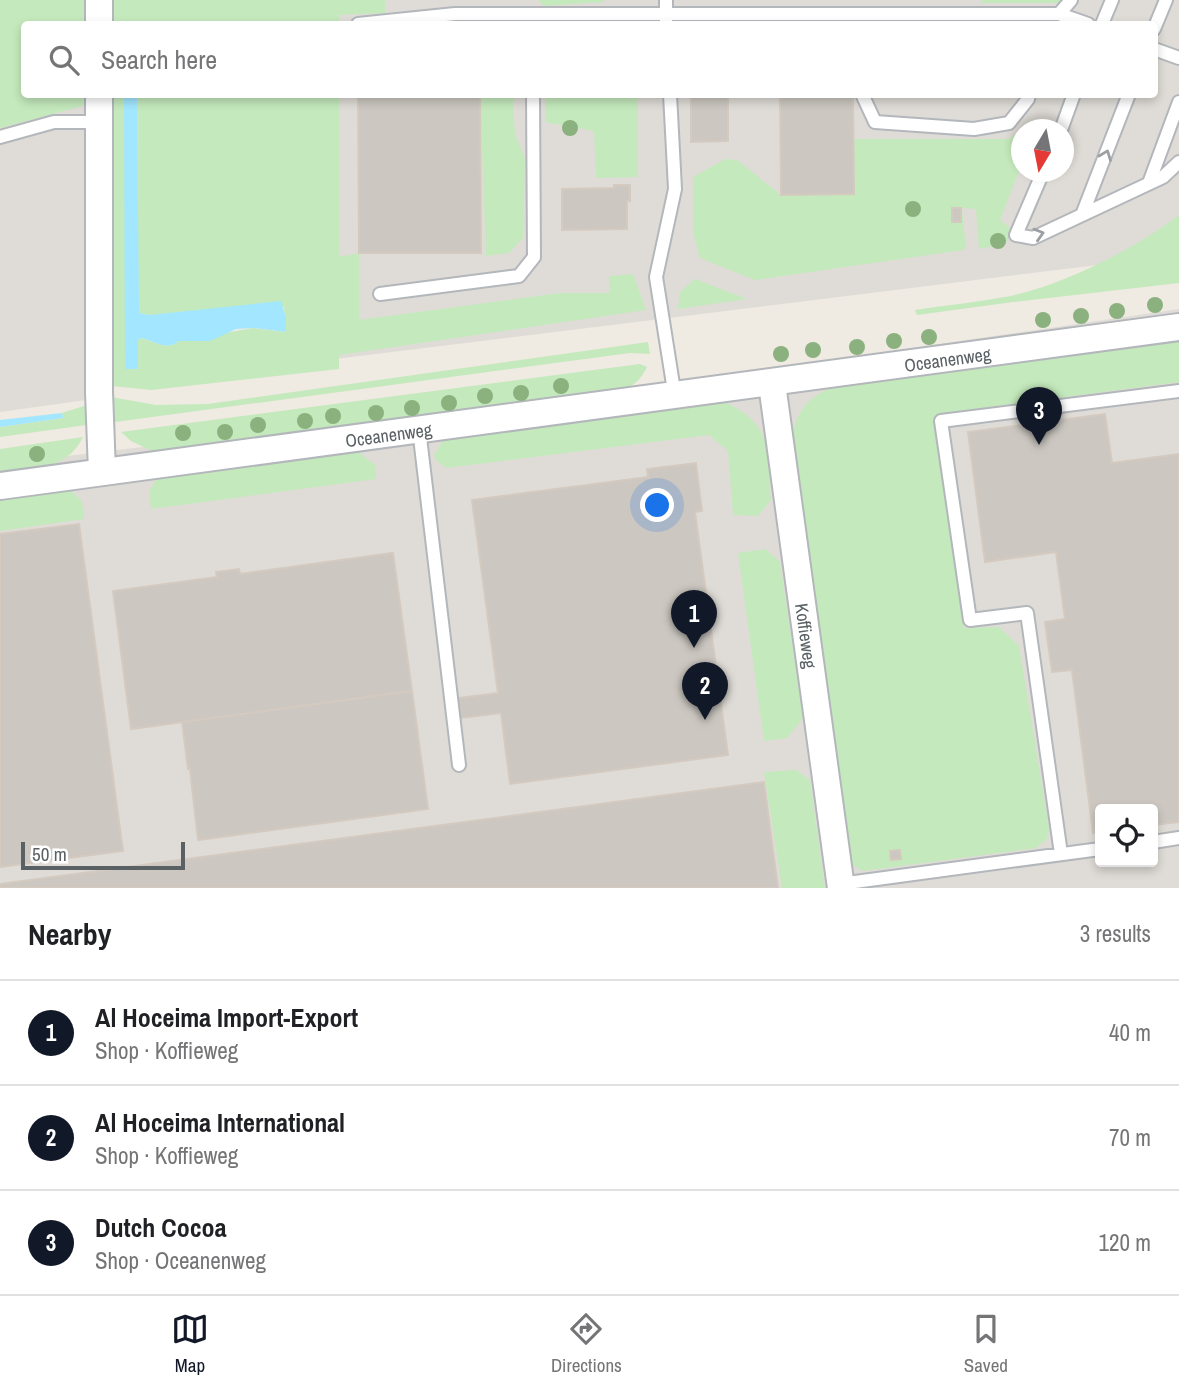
<!DOCTYPE html>
<meta charset="utf-8">
<style>
:root{--surface:#fff;--page:#f6f6f6;--text:#202124;--muted:#757577;--line:#e0e0e0;--accent:#111827}
body{margin:0;font-family:"Archivo Narrow",sans-serif;background:var(--page);color:var(--text)}
.controls{position:absolute;right:21px;bottom:21px;display:grid;overflow:hidden;border-radius:7px;box-shadow:0 4px 10px #0003}
.controls button{width:63px;height:63px;display:grid;place-items:center;padding:0;border:0;border-bottom:2px solid var(--line);background:var(--surface);color:var(--text);font:35px sans-serif}
.compass{position:absolute;left:1011px;top:119px;width:63px;height:63px;border-radius:50%;background:var(--surface);box-shadow:0 4px 10px #0003;rotate:190deg}
.scale{position:absolute;left:21px;bottom:18px;width:164px;box-sizing:border-box;padding-left:7px;border:4px solid #5a6164;border-top:0;font-size:19px;line-height:24px;white-space:nowrap;color:#5a6164;-webkit-text-stroke:5px #fff;paint-order:stroke}
.you{position:absolute;left:658px;top:506px;width:24px;height:24px;margin:-18px;border:5px solid #fff;border-radius:50%;background:#1a73e8;box-shadow:0 0 0 10px #1a73e833}
.badge{display:grid;place-items:center;width:46px;height:46px;border-radius:50%;background:var(--accent);color:#fff;font-size:23px;font-weight:700}
.pin{position:absolute;translate:-50% -58px;filter:drop-shadow(0 2px 4px #0008)}
.pin::after{content:'';position:absolute;top:37px;width:24px;height:21px;background:inherit;clip-path:polygon(0 0,100% 0,50% 100%)}
.list{margin:0;padding:0;list-style:none}
h2{display:flex;justify-content:space-between;align-items:center;height:91px;margin:0;padding:0 28px;font-size:30px}
h2 small{font-size:23px;font-weight:400;color:var(--muted)}
.list li{display:grid;grid-template-columns:46px 1fr auto;gap:21px;align-items:center;box-sizing:border-box;height:105px;padding:0 28px;border-top:2px solid var(--line)}
.list b{display:block;font-size:26px;white-space:nowrap}
.list p{margin:0;font-size:23px;white-space:nowrap;color:var(--muted)}
.list em{font-size:23px;font-style:normal;color:var(--muted)}
.icon{flex:none;width:38px;height:38px;fill:none;stroke:currentColor;stroke-width:2;stroke-linecap:round;stroke-linejoin:round}
.map{position:relative;flex:none;width:1179px;height:888px;overflow:hidden}
.search{position:absolute;background:var(--surface);box-shadow:0 4px 10px #0003;left:21px;right:21px;top:21px;height:77px;display:flex;align-items:center;gap:18px;box-sizing:border-box;padding:0 24px;border-radius:7px;color:var(--muted);font-size:26px}
.sheet{height:406px;background:var(--surface)}
nav{display:flex;justify-content:space-around;align-items:center;box-sizing:border-box;height:98px;border-top:2px solid var(--line);background:var(--surface);font-size:19px;color:var(--muted)}
nav a{display:grid;justify-items:center;gap:4px}
nav .on{color:var(--accent)}
.map>svg:first-child{display:block}
.industrial{fill:#dfdcd7;fill-rule:evenodd}
.green{fill:#c4e9bc}
.water{fill:#a2e7ff}
.building{fill:#ccc7c1;stroke:#d4cac0;stroke-width:2}
.lines{fill:none;stroke-linecap:round;stroke-linejoin:round}
.lane-casing{stroke:#b3b7bb;stroke-width:16}
.street-casing{stroke:#b3b7bb;stroke-width:30}
.lane{stroke:#fff;stroke-width:12}
.street{stroke:#fff;stroke-width:26}
.tree{fill:#8ab17e}
.oneway{stroke:#9ca0a2}
.labels{text-anchor:middle;dominant-baseline:central;stroke-width:7;stroke-linejoin:round;paint-order:stroke}
.street-label{font-size:18px;fill:#5a6164;stroke:#fff}
</style>
<div class="map">
<svg width="1179" height="888" viewBox="0 0 1179 888">
<rect width="100%" height="100%" fill="#efeae2"/>
<path class="industrial" d="M0 0H95V24H24V94L93 95 86 400 0 412Z
M332 0H1179V255L335 359 333 95 1154 94V24H333ZM1021 130H1064V172H1021Z
M1179 309V888H0V464L640 388ZM1100 809H1153V862H1100Z"/>
<path class="green" d="M0 0H85V24H24V94L86 95V105L0 128Z
M111 0H385V13L339 15V24H111Z
M538 0H604V2L544 6Z
M983 0H1062L1059 3H980Z
M110 95H124L125 147 138 369V340L142 338C154 342 168 351 179 341L253 328 285 332 284 307 149 315 138 313 137 95H339V257L359 253V320L560 293H610L609 276 633 274 646 310 339 355V369L151 390 112 386Z
M480 95H516L513 103 515 134 525 159 523 238 509 253 486 256Z
M545 95H638V177L596 178 594 131 545 122Z
M1021 131V166L1000 220 1014 231 1005 244 979 249 976 209 962 208 966 249 956 251 755 280 700 258 693 232V177L725 159 737 160 781 195 853 194V139H1008Z
M1179 215V283L1013 302 917 315 915 310C947 305 979 302 1011 296 1065 284 1135 249 1179 215Z
M695 279 747 299 678 309 680 292Z
M1179 340V382L937 414 964 628 999 627 1019 646 1049 828 1047 839 1036 848 863 871 847 862 792 448C792 419 802 401 830 388Z
M648 342 650 354 630 353 115 422 111 397 156 405 208 404Z
M640 364 647 367C641 379 634 387 620 390L152 451 131 441 121 432Z
M725 402C775 426 767 452 771 500L758 516 733 515 728 451 709 435 446 468 436 460 434 455 445 438Z
M87 405 86 425 0 437V427L63 418 62 413Z
M83 437C66 472 33 467 0 472V449Z
M357 451 375 465 376 479 151 509 149 491 159 475Z
M70 490 82 501 84 519 0 531V499Z
M765 549 780 562 803 718 787 738 764 741 738 553Z
M796 770 810 780 825 888H782L764 772Z"/>
<path class="water" d="M124 95H137L139 313 149 315 281 301 286 318V332L253 328 236 329 210 341H179C168 351 155 342 142 338L138 340V369H125Z
M62 413 63 418 0 427V420Z"/>
<path class="building" d="M358 94H480L481 253H359Z
M691 94H728V141L691 142Z
M780 94H853L854 194 781 195Z
M614 185H630V201H627V229L562 230V189L614 188Z
M952 208H961V222H952Z
M1105 414 1112 463 1179 454V822L1153 825V809H1100V832L1093 833 1072 670 1052 672 1045 622 1065 619 1056 552 985 562 968 432Z
M696 463 702 511 695 512 728 755 510 784 501 713 461 718 458 698 498 693 472 500 648 477 647 469Z
M79 524 123 851 0 867V534Z
M393 553 412 691 131 729 113 591 217 577 216 572 239 569 240 574Z
M412 691 428 809 198 840 190 769H188L182 722Z
M764 782 778 888H0V884Z
M900 850 901 859 891 860 890 851Z"/>
<g class="lines">
<defs>
<path id="lane" d="M666 0V24
M1059 14 1088 24
M358 24 455 14H1059L1071 0
M1102 24 1112 0
M1154 29 1166 0
M1154 49 1179 58
M670 94 675 189 656 277 675 397
M862 94 875 122 974 129 1009 123 1028 99 1029 94
M1061 130 1074 94
M0 137 54 122H99
M1043 172 1016 235 1033 238 1163 177 1179 162
M1149 183 1179 102
M1082 215 1129 94
M380 294 519 276 534 257 533 94
M419 429 459 765
M1153 842 1179 838
M1061 854 1027 613 970 620 941 421 1179 391
M840 884 1100 849"/>
<g id="street">
<path d="M99 24V0"/>
<path d="M99 94V392L102 472"/>
<path id="s1" d="M772 384 841 888"/>
<path id="s2" d="M0 486C393 434 786 382 1179 327"/>
</g>
</defs>
<use href="#lane" class="lane-casing"/>
<use href="#street" class="street-casing"/>
<use href="#lane" class="lane"/>
<use href="#street" class="street"/>
</g>
<g class="tree">
<circle cx="570" cy="128" r="8"/>
<circle cx="913" cy="209" r="8"/>
<circle cx="998" cy="241" r="8"/>
<circle cx="1155" cy="305" r="8"/>
<circle cx="1117" cy="311" r="8"/>
<circle cx="1081" cy="316" r="8"/>
<circle cx="1043" cy="320" r="8"/>
<circle cx="929" cy="337" r="8"/>
<circle cx="894" cy="341" r="8"/>
<circle cx="857" cy="347" r="8"/>
<circle cx="813" cy="350" r="8"/>
<circle cx="781" cy="354" r="8"/>
<circle cx="561" cy="386" r="8"/>
<circle cx="521" cy="393" r="8"/>
<circle cx="485" cy="396" r="8"/>
<circle cx="449" cy="403" r="8"/>
<circle cx="412" cy="408" r="8"/>
<circle cx="376" cy="413" r="8"/>
<circle cx="333" cy="416" r="8"/>
<circle cx="305" cy="421" r="8"/>
<circle cx="258" cy="425" r="8"/>
<circle cx="225" cy="432" r="8"/>
<circle cx="183" cy="433" r="8"/>
<circle cx="37" cy="454" r="8"/>
</g>
<defs><path id="oneway-chevron" d="M-2-3.5L2.5 0L-2 3.5" fill="none" stroke-width="1.6" stroke-linecap="round" stroke-linejoin="round" transform="scale(1.75)"/></defs>
<g class="oneway">
<use href="#oneway-chevron" transform="translate(1106 155) rotate(-69)"/>
<use href="#oneway-chevron" transform="translate(1039 234) rotate(-17)"/>
</g>
<g class="labels">
<g class="street-label">
<text stroke="none"><textPath href="#s2" startOffset="956">Oceanenweg</textPath></text>
<text stroke="none"><textPath href="#s2" startOffset="392">Oceanenweg</textPath></text>
<text stroke="none"><textPath href="#s1" startOffset="254">Koffieweg</textPath></text>
</g>
</g>
</svg>
<div class="controls">
<button><svg class="icon" aria-label="locate" viewBox="0 0 24 24"><circle cx="12" cy="12" r="6"/><path d="M12 2v4M12 18v4M2 12h4M18 12h4"/></svg></button>
</div>
<svg class="compass" viewBox="-18 -18 36 36"><path d="M0-13l5 13h-10z" fill="#e53935"/><path d="M0 13l5-13h-10z" fill="#757577"/></svg>
<div class="scale">50 m</div>
<div class="you"></div>
<div class="pin badge" style="left:694px;top:648px">1</div>
<div class="pin badge" style="left:705px;top:720px">2</div>
<div class="pin badge" style="left:1039px;top:445px">3</div>
<div class="search"><svg class="icon" aria-label="search" viewBox="0 0 24 24"><circle cx="10" cy="10" r="6"/><path d="M15 15l6 6"/></svg>Search here</div>
</div>
<section class="sheet">
<h2>Nearby<small>3 results</small></h2>
<ul class="list">
<li><span class="badge">1</span><div><b>Al Hoceima Import-Export</b><p>Shop · Koffieweg</p></div><em>40 m</em></li>
<li><span class="badge">2</span><div><b>Al Hoceima International</b><p>Shop · Koffieweg</p></div><em>70 m</em></li>
<li><span class="badge">3</span><div><b>Dutch Cocoa</b><p>Shop · Oceanenweg</p></div><em>120 m</em></li>
</ul>
</section>
<nav>
<a class="on"><svg class="icon" aria-label="map" viewBox="0 0 24 24"><path d="M3 6l6-2 6 2 6-2v14l-6 2-6-2-6 2zM9 4v14M15 6v14"/></svg>Map</a>
<a><svg class="icon" aria-label="directions" viewBox="0 0 24 24"><path d="M12 3l9 9-9 9-9-9zM9 14v-3h6M13 9l2 2-2 2"/></svg>Directions</a>
<a><svg class="icon" aria-label="saved" viewBox="0 0 24 24"><path d="M7 4h10v16l-5-4-5 4z"/></svg>Saved</a>
</nav>
